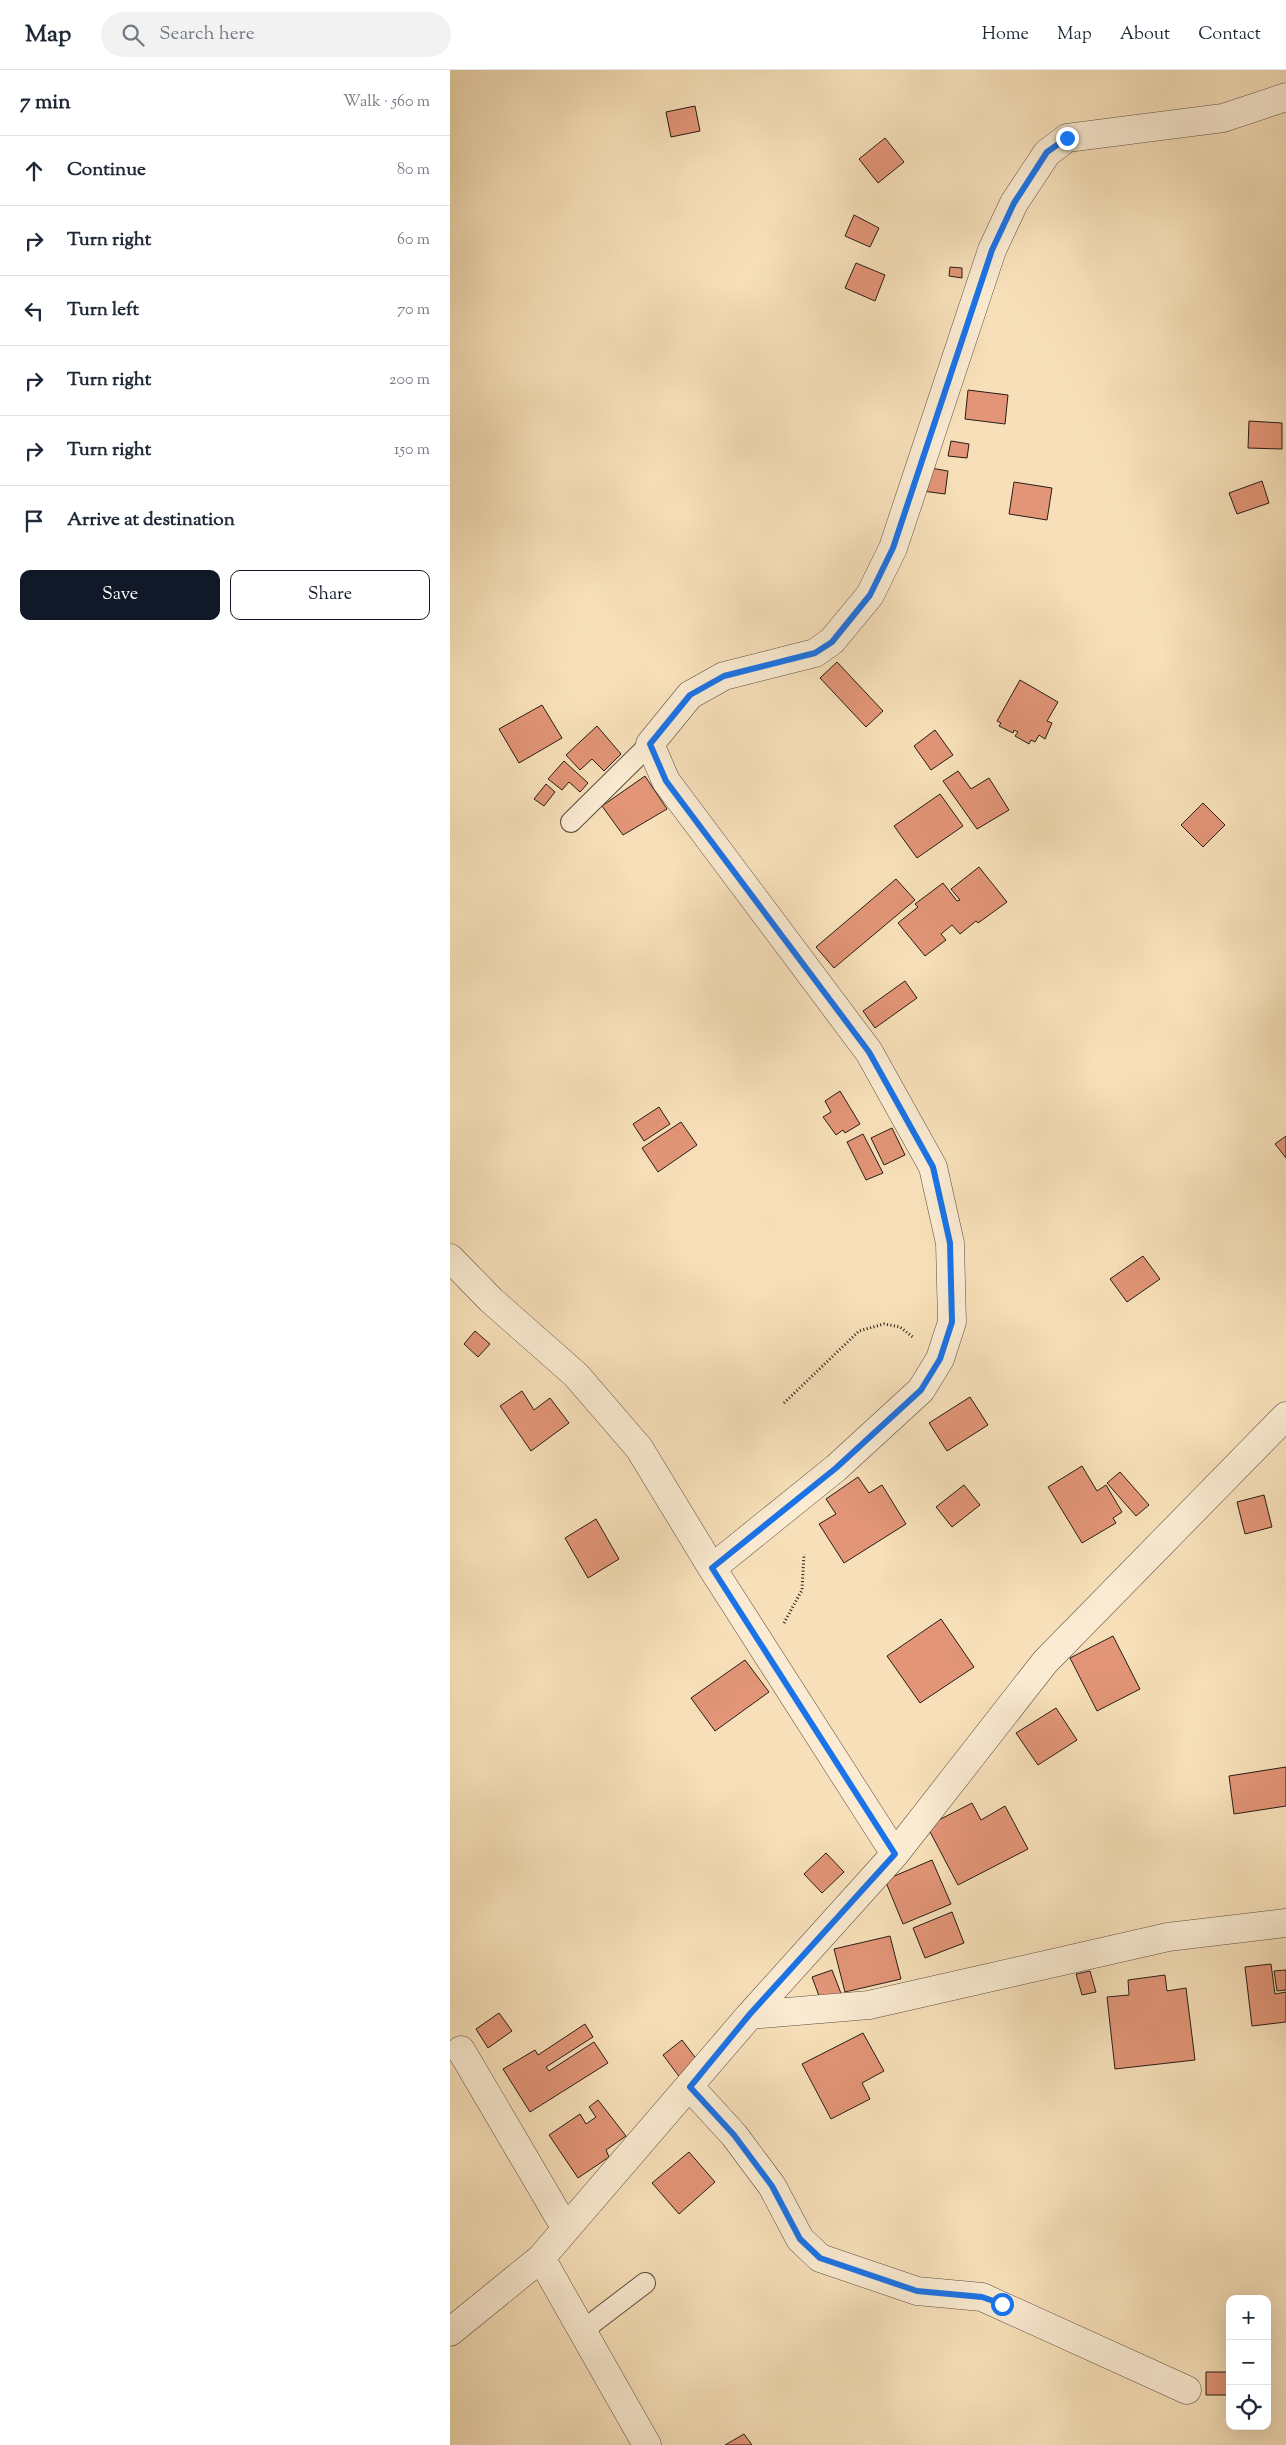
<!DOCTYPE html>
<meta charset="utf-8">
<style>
:root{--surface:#fff;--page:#f2f2f3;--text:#1f2937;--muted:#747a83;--line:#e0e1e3;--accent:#111827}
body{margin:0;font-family:"Sorts Mill Goudy",serif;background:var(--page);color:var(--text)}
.controls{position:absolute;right:15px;bottom:15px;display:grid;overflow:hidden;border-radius:10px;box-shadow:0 5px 20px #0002}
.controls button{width:45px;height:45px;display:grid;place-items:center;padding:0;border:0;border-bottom:1px solid var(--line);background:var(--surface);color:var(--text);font:25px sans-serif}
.stop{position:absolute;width:15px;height:15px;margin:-11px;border:4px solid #1a73e8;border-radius:50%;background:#fff}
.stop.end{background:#1a73e8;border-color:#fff;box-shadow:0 1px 5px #0008}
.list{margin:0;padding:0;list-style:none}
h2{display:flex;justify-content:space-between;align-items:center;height:65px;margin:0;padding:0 20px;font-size:21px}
h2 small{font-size:16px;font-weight:400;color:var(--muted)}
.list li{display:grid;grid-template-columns:32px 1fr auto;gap:15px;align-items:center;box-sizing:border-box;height:70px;padding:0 20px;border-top:1px solid var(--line)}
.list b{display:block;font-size:19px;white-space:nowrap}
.list em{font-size:16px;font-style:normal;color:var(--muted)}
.actions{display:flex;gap:10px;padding:15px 20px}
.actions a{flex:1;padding:11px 0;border:1px solid var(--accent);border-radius:10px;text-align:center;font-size:18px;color:var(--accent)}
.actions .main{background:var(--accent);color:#fff}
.icon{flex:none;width:28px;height:28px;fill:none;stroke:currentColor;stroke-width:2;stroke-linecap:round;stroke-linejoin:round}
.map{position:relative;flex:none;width:836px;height:2375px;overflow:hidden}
header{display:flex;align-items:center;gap:30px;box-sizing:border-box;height:70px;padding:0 25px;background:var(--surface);border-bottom:1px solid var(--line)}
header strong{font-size:24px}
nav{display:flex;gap:28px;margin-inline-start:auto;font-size:18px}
.search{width:350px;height:45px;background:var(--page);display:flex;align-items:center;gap:12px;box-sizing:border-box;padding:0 18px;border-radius:28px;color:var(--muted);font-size:19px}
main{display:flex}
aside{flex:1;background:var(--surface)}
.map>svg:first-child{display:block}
.building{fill:#e29577;stroke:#281c17}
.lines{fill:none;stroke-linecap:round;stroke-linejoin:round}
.service-casing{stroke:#5c4d40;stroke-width:22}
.minor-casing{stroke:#5c4d40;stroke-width:29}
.path{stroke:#281c17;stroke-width:3;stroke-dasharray:1 2.5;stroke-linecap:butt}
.service{stroke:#faebd2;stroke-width:20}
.minor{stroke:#faebd2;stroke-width:28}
.route{stroke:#1a73e8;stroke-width:6}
</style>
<header>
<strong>Map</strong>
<div class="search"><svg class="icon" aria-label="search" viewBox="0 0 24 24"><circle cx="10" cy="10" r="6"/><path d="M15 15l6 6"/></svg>Search here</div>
<nav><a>Home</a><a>Map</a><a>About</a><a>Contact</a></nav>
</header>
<main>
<aside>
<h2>7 min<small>Walk · 560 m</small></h2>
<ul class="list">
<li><svg class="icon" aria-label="ahead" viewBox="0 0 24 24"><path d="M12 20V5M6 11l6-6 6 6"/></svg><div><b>Continue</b></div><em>80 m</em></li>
<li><svg class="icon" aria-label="right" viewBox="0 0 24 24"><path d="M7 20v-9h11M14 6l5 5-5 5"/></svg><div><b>Turn right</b></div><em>60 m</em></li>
<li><svg class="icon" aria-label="left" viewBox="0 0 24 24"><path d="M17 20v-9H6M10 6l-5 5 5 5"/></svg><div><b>Turn left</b></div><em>70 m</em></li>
<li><svg class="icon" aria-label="right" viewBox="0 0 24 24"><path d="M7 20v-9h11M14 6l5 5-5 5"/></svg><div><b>Turn right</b></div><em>200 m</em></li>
<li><svg class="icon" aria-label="right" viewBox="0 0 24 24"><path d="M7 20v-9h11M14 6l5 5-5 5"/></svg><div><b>Turn right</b></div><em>150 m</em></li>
<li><svg class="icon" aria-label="arrive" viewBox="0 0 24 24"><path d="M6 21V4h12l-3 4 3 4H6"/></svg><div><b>Arrive at destination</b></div></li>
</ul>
<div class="actions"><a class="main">Save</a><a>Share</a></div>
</aside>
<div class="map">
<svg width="836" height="2375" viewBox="0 0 836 2375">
<rect width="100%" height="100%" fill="#f7e0b9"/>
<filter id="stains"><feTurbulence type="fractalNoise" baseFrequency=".004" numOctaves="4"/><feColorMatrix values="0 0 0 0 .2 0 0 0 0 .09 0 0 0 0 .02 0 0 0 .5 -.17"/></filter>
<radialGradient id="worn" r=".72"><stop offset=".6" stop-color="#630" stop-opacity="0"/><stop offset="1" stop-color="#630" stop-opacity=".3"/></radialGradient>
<path class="building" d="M245 36 250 61 221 67 216 42Z
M435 68 454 92 428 113 409 89Z
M404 145 429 158 420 177 395 166Z
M406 193 435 205 425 231 395 218Z
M500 197 512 198V208L499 206Z
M518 320 558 325 555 354 515 349Z
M799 351 832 353V379L798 378Z
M501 371 519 374 517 388 498 386Z
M469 396 498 401 495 424 465 420Z
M812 411 819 433 787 444 779 423Z
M564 412 602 418 597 450 559 444Z
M387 592 433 641 416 657 370 608Z
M570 610 608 632 597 651 602 653 595 669 589 665 585 672 581 670 579 674 565 666 568 662 564 660 563 663 549 656 551 653 547 651Z
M92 635 112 668 69 693 49 659Z
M147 656 171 684 154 701 142 689 130 700 116 685Z
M485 660 503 685 481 700 464 676Z
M114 691 138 713 130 722 119 712 112 720 98 709Z
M508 701 521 719 539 708 559 740 527 759 493 711Z
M195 706 217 739 173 765 152 736Z
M96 714 105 722 94 736 84 729Z
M490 724 513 756 467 788 444 756Z
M753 733 775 755 753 777 731 755Z
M529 797 557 832 528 853 526 851 510 864 502 855 491 864 496 870 475 886 448 853 468 837 465 834 493 813 507 831 510 830 501 819Z
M446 809 465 830 384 898 366 877Z
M455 911 467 928 425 958 413 941Z
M390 1021 410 1054 395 1063 393 1060 386 1065 373 1047 381 1042 375 1031Z
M209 1037 220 1054 194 1071 183 1054Z
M231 1052 247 1075 208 1102 192 1078Z
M442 1058 455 1085 434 1095 421 1068Z
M413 1064 433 1103 416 1110 397 1072Z
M836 1066V1088L825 1074Z
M693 1186 710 1209 677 1232 660 1209Z
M25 1261 40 1274 28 1287 14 1274Z
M72 1321 84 1340 100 1328 119 1353 81 1381 50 1336Z
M520 1327 538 1355 497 1381 479 1353Z
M632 1396 647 1421 656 1415 672 1442 663 1448 666 1453 632 1473 598 1417Z
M670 1402 699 1435 686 1446 657 1413Z
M408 1407 419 1423 432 1415 456 1454 394 1493 369 1454 386 1444 376 1429Z
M514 1415 530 1435 502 1457 486 1437Z
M814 1425 822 1457 795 1464 787 1432Z
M146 1449 169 1489 138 1508 115 1468Z
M491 1549 524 1597 470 1633 437 1586Z
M663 1566 690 1619 647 1641 620 1588Z
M295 1590 319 1622 265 1661 241 1628Z
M606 1638 627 1670 588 1695 566 1663Z
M836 1697V1736L784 1744 779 1706Z
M522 1733 531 1750 555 1736 578 1779 508 1815 477 1756Z
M376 1783 394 1802 372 1823 354 1804Z
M482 1790 501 1834 453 1854 435 1810Z
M502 1842 514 1873 475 1888 463 1858Z
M440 1866 451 1909 395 1922 384 1879Z
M821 1894 825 1924 836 1922V1952L802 1956 795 1897Z
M382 1900 392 1926 372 1934 362 1907Z
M836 1900V1920L827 1921 824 1901Z
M640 1901 646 1922 632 1925 626 1904Z
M715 1905 717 1921 736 1918 745 1990 665 1999 657 1927 679 1925 678 1910Z
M49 1943 62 1961 38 1978 26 1959Z
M135 1954 143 1967 96 1997 99 2001 144 1972 158 1993 80 2042 53 1999 85 1980 88 1985Z
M413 1963 434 2001 412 2013 420 2029 381 2049 352 1994Z
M232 1970 251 1995 231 2009 213 1985Z
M148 2030 176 2066 156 2080 159 2087 128 2108 99 2065 130 2044 136 2054 146 2047 139 2037Z
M239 2082 265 2112 229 2144 202 2113Z
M756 2302H780V2325H756Z
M294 2364 302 2375H275Z"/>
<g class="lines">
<defs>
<path id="service" d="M121 752 200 674
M132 2261 195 2213"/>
<path id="minor" d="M0 1188 41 1230 126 1305 189 1378 262 1498
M445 1784 262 1498 386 1398 471 1320 490 1289 502 1252 500 1173 483 1097 419 982 216 711 200 674 240 625 274 606 365 583 382 571 420 525 443 478 542 180 564 133 597 83 617 68 773 48 836 27
M300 1945 419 1935 718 1867 836 1853
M11 1980 116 2159
M240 2017 284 2065 322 2116 350 2169 370 2188 467 2221 532 2227 737 2320
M91 2188 197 2375
M0 2262 91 2188 300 1945 445 1784 595 1592 836 1346"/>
</defs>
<use href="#service" class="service-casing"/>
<use href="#minor" class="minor-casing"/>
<path class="path" d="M334 1333 409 1261 434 1254 450 1257 464 1268
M334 1553 352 1520 354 1484"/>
<use href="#service" class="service"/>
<use href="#minor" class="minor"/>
</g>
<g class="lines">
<path class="route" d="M552 2234 532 2227 467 2221 370 2188 350 2169 322 2116 284 2065 240 2017 300 1944 445 1784 262 1498 386 1398 471 1320 490 1289 502 1252 500 1173 483 1097 419 982 216 711 200 674 240 625 274 606 365 583 382 572 420 525 443 478 542 180 564 133 597 82 617 68"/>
</g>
<rect width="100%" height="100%" filter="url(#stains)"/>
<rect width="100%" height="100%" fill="url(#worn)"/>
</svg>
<div class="controls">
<button>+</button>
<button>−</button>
<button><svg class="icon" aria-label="locate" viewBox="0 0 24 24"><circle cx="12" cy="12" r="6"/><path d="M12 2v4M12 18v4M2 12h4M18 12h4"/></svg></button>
</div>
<div class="stop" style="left:552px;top:2234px"></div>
<div class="stop end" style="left:617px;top:68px"></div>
</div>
</main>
